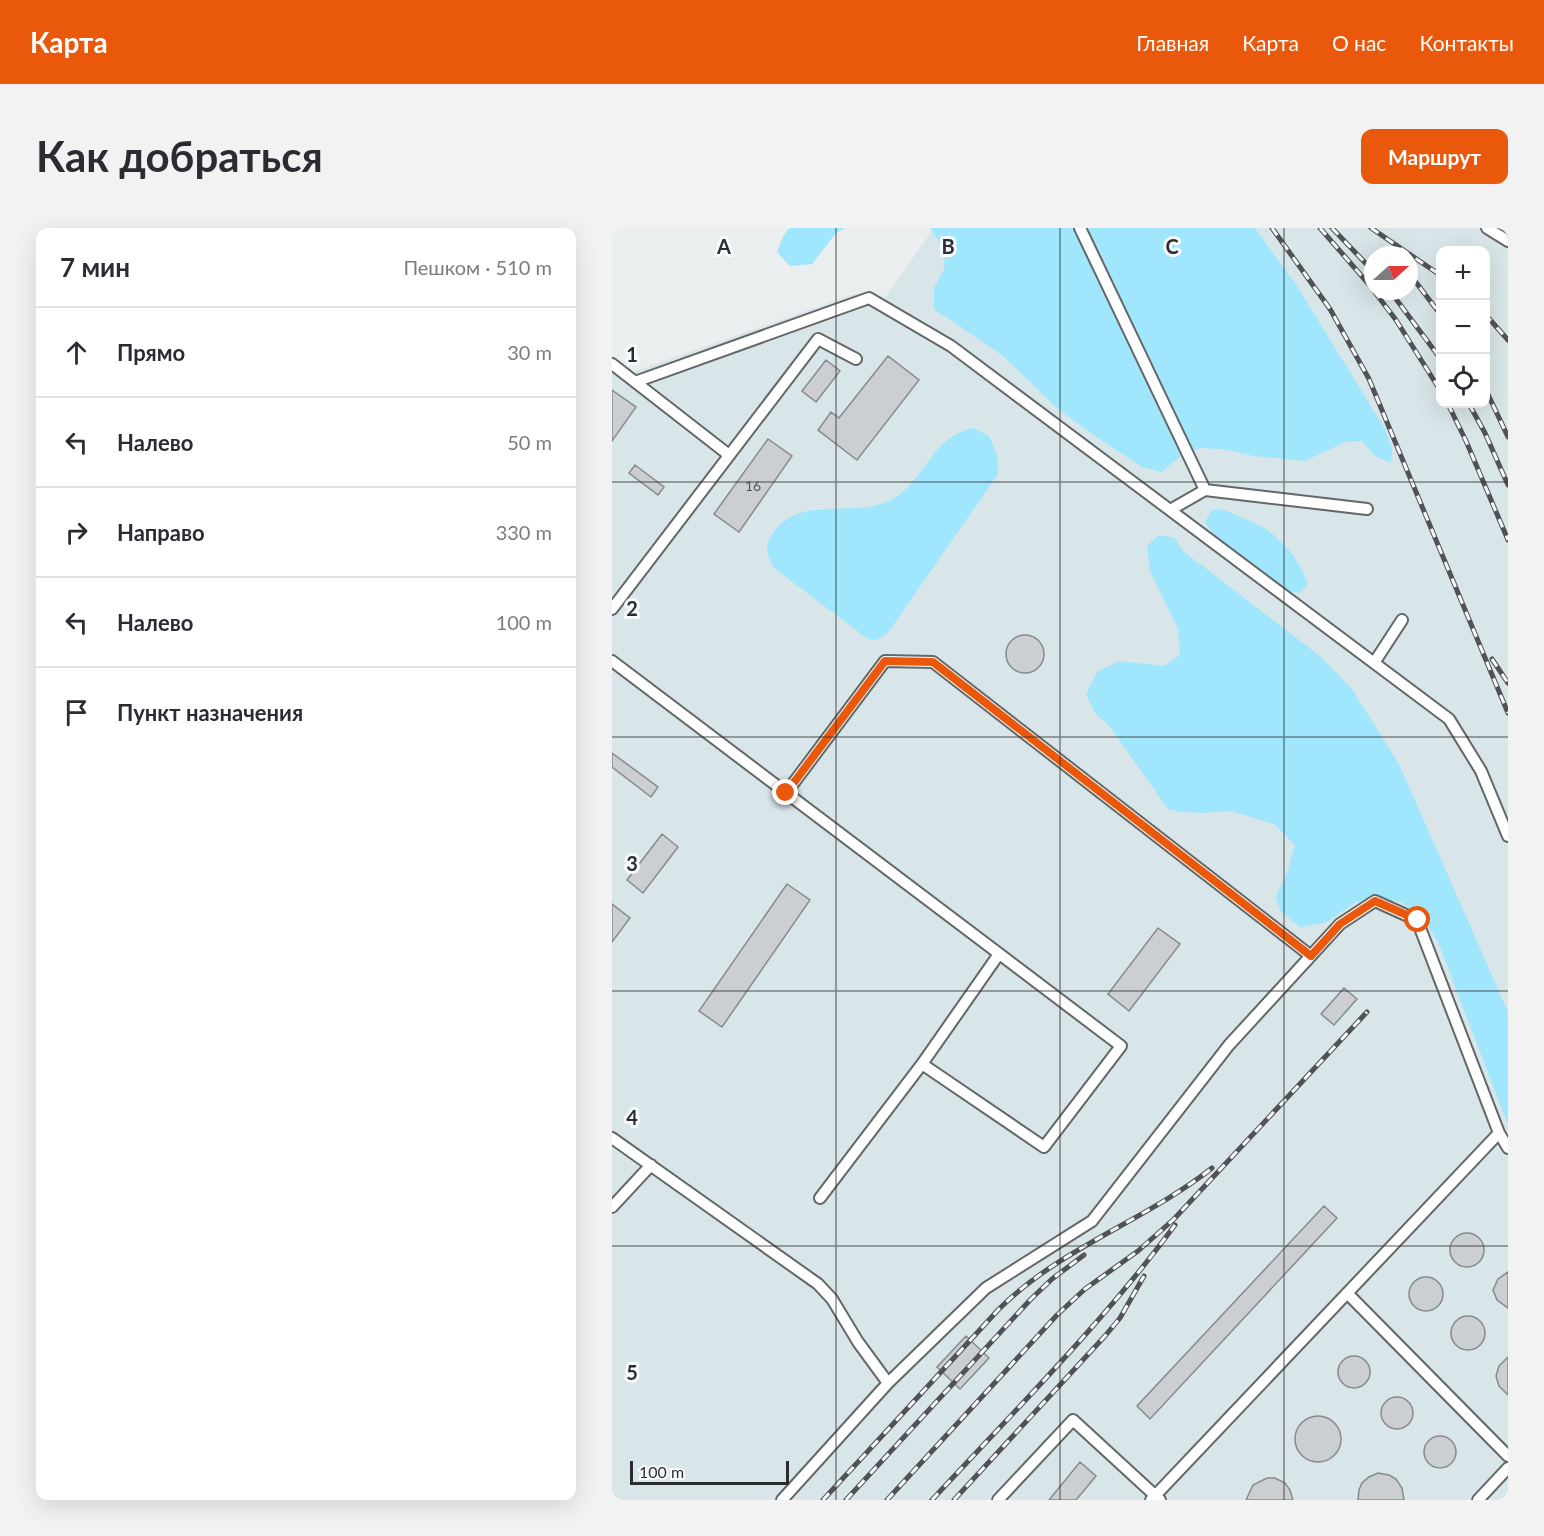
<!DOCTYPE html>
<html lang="ru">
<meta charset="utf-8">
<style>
:root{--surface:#fff;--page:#f2f2f3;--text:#2b2b33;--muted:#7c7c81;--line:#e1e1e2;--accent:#ea580c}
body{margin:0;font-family:Lato,sans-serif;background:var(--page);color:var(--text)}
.controls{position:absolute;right:18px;top:18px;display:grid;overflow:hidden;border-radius:12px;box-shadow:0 6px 24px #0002}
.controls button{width:54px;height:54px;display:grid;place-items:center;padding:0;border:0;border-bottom:2px solid var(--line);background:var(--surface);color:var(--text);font:30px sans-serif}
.compass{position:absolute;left:752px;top:18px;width:54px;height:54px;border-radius:50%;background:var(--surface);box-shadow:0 6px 24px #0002;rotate:69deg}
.scale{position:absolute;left:18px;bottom:15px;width:159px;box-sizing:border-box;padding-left:6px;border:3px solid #2c2d2e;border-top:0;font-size:16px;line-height:21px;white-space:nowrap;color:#2c2d2e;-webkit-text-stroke:4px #f7fbfd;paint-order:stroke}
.stop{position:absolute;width:18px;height:18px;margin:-14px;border:4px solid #ea580c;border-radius:50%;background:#fff}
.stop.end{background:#ea580c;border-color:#fff;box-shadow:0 2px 6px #0008}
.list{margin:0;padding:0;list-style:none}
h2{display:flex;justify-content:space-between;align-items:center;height:78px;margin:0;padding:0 24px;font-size:26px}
h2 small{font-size:20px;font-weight:400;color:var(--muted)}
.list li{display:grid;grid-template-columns:39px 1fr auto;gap:18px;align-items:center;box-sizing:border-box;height:90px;padding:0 24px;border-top:2px solid var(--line)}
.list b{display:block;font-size:22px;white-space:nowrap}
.list em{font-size:20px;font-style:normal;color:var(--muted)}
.icon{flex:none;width:33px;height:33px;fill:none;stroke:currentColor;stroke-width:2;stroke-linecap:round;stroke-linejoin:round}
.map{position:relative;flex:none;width:896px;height:1272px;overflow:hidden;border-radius:12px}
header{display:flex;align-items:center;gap:36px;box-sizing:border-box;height:84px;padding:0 30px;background:var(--accent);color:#fff}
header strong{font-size:28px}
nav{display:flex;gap:33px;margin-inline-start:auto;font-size:21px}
.intro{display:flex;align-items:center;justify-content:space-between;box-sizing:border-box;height:144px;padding:0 36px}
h1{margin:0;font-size:42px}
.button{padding:15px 27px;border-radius:12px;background:var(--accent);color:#fff;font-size:21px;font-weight:700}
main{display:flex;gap:36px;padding:0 36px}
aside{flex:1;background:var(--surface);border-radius:12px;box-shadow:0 6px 24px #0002}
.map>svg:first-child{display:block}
.built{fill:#d8e5e9;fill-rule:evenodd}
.green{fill:#a0e6fd}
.building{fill:#cccfd2;stroke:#878a8c;stroke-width:1.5}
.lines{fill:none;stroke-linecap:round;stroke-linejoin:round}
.minor-casing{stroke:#636768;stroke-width:14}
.minor{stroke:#fff;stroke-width:10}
.rail-casing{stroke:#515253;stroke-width:5}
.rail{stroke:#f7fbfd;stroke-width:3;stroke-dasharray:9;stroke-linecap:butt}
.route{stroke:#ea580c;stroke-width:8}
.grid{fill:none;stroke:#2c2d2e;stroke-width:1.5;stroke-opacity:0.55}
.labels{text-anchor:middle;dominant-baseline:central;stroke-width:6;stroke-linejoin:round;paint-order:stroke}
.number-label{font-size:14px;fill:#545657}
.grid-label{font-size:20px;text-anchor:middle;font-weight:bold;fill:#2c2d2e;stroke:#f7fbfd;stroke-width:6;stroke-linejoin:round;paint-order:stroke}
</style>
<header>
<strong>Карта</strong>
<nav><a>Главная</a><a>Карта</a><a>О нас</a><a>Контакты</a></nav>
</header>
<div class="intro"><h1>Как добраться</h1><a class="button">Маршрут</a></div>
<main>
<aside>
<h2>7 мин<small>Пешком · 510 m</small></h2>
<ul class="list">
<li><svg class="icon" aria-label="ahead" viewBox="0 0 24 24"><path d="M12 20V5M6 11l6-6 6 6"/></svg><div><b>Прямо</b></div><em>30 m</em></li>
<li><svg class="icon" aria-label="left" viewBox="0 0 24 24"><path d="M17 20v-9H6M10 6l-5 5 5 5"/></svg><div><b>Налево</b></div><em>50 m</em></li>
<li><svg class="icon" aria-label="right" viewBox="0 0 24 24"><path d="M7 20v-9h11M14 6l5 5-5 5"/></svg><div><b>Направо</b></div><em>330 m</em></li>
<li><svg class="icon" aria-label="left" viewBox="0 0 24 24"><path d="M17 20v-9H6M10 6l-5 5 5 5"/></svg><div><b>Налево</b></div><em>100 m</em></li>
<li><svg class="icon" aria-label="arrive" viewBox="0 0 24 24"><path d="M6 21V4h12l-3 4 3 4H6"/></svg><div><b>Пункт назначения</b></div></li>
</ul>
</aside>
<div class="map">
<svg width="896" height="1272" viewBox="0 0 896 1272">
<rect width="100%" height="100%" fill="#eaeeef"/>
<path class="built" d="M322 0H896V1272H0V134L18 145 242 66 268 77ZM828 22H873V176H828ZM761 27H797V63H761Z"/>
<path class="green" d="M177 0H233L224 5 200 36 178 38 165 24 171 9Z
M318 0H643L685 58 773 201 780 221 779 235 763 228 750 213 733 214 693 233 642 228 611 221 588 220 569 228 549 244 530 239 480 206 446 181 391 128 322 81V60L332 41 333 23Z
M361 200 377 208 385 227 386 246 275 406 264 412 256 411 162 340C155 328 152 319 160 306 190 263 246 294 284 269 316 247 319 210 361 200Z
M611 281C626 289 645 294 658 304 676 317 689 336 696 356L688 365 677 363 603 309 593 294 600 282Z
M547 307 563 310 571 323 709 429 740 461 788 538 896 784V897L826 714 810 688 789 674 765 669 744 674 713 695 688 699 668 683 664 668 675 645 683 617 662 596 619 583 592 585 569 584 556 581 498 499 483 485 474 466 485 444 507 433 552 438 568 427 566 401 538 343 535 318Z"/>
<path class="building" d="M276 128 307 152 245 232 206 202 219 184 227 190Z
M214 132 228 143 204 174 190 163Z
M0 162 24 179 0 213Z
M156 211 180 228 127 304 102 286Z
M23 237 52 259 46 267 17 245Z
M394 426a19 19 0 1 1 38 0a19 19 0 1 1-38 0Z
M0 525 46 559 39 569 0 539Z
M50 606 66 619 31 665 15 652Z
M175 656 198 672 110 799 87 783Z
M0 676 18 690 0 714Z
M546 700 568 716 517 783 496 766Z
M732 760 745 771 722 797 709 786Z
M712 978 725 990 538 1191 525 1178Z
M838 1022a17 17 0 1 1 34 0a17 17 0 1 1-34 0Z
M896 1044V1080L885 1072 881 1062 886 1051Z
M797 1066a17 17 0 1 1 34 0a17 17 0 1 1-34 0Z
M839 1105a17 17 0 1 1 34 0a17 17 0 1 1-34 0Z
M354 1108 377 1130 348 1161 325 1139Z
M726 1144a16 16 0 1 1 32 0a16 16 0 1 1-32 0Z
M896 1129V1167L887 1158 884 1148 887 1138Z
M769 1185a16 16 0 1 1 32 0a16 16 0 1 1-32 0Z
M683 1211a23 23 0 1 1 46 0a23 23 0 1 1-46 0Z
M812 1224a16 16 0 1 1 32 0a16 16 0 1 1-32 0Z
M468 1234 484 1248 464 1272H437Z
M766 1245 777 1247 784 1251 790 1260 792 1272H746L747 1262 750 1255 757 1249Z
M655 1250H663L673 1255 678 1262 681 1272H634L641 1257Z"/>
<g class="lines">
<defs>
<path id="minor" d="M468 0 593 262
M875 0 896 13
M0 136 117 227
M23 154 257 70 339 118 837 491 869 543 896 608
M558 282 593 262 755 281
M0 381 206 111 244 131
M0 433 509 818 432 919 310 836
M762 435 790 392
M174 565 273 433 321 434 699 728
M0 910 206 1056 220 1071 246 1114 276 1155
M208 970 310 836 387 726
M0 979 39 937
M735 1065 896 1228
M170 1272 276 1155 374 1060 480 993 617 817 728 696 763 673 805 692 887 905 896 920
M386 1272 461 1192 548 1272
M539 1272 887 905
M866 1272 896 1240"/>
</defs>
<use href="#minor" class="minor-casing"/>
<use href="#minor" class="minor"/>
<defs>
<path id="rail" d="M660 0 718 81 757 151 896 485
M708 0 761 61
M720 0 761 43
M759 0 828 47
M797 45 828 86
M762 63 784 92 828 162
M778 63 828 130
M873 86 896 112
M873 160 896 209
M836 176 854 213 896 312
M857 176 873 205 896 257
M880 431 896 455
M211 1272 387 1081C448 1020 533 993 600 940
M234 1272 419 1071 440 1051 472 1027
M275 1272 445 1087 473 1061 526 1023 562 991 755 784
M320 1272C403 1182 490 1096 563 997
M342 1272 493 1108 508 1090 532 1048"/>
</defs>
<use href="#rail" class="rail-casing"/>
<use href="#rail" class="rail"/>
</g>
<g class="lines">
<path class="route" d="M174 565 273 433 321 434 699 728 728 696 763 673 806 692"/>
</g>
<path class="grid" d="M224 0V1272M448 0V1272M672 0V1272M0 254H896M0 509H896M0 763H896M0 1018H896"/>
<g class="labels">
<g class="number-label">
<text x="141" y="257">16</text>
</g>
</g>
<g class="grid-label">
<text x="112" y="26">A</text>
<text x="336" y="26">B</text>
<text x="560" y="26">C</text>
<text x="20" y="134">1</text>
<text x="20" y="388">2</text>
<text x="20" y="643">3</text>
<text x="20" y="897">4</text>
<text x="20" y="1152">5</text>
</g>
</svg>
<div class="controls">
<button>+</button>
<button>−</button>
<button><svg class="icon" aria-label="locate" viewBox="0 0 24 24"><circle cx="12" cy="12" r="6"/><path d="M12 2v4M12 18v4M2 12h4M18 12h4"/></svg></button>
</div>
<svg class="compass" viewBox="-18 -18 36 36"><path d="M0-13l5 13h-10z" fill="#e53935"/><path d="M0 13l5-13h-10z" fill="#7c7c81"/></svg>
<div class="scale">100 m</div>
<div class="stop" style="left:806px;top:692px"></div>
<div class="stop end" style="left:174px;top:565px"></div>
</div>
</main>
